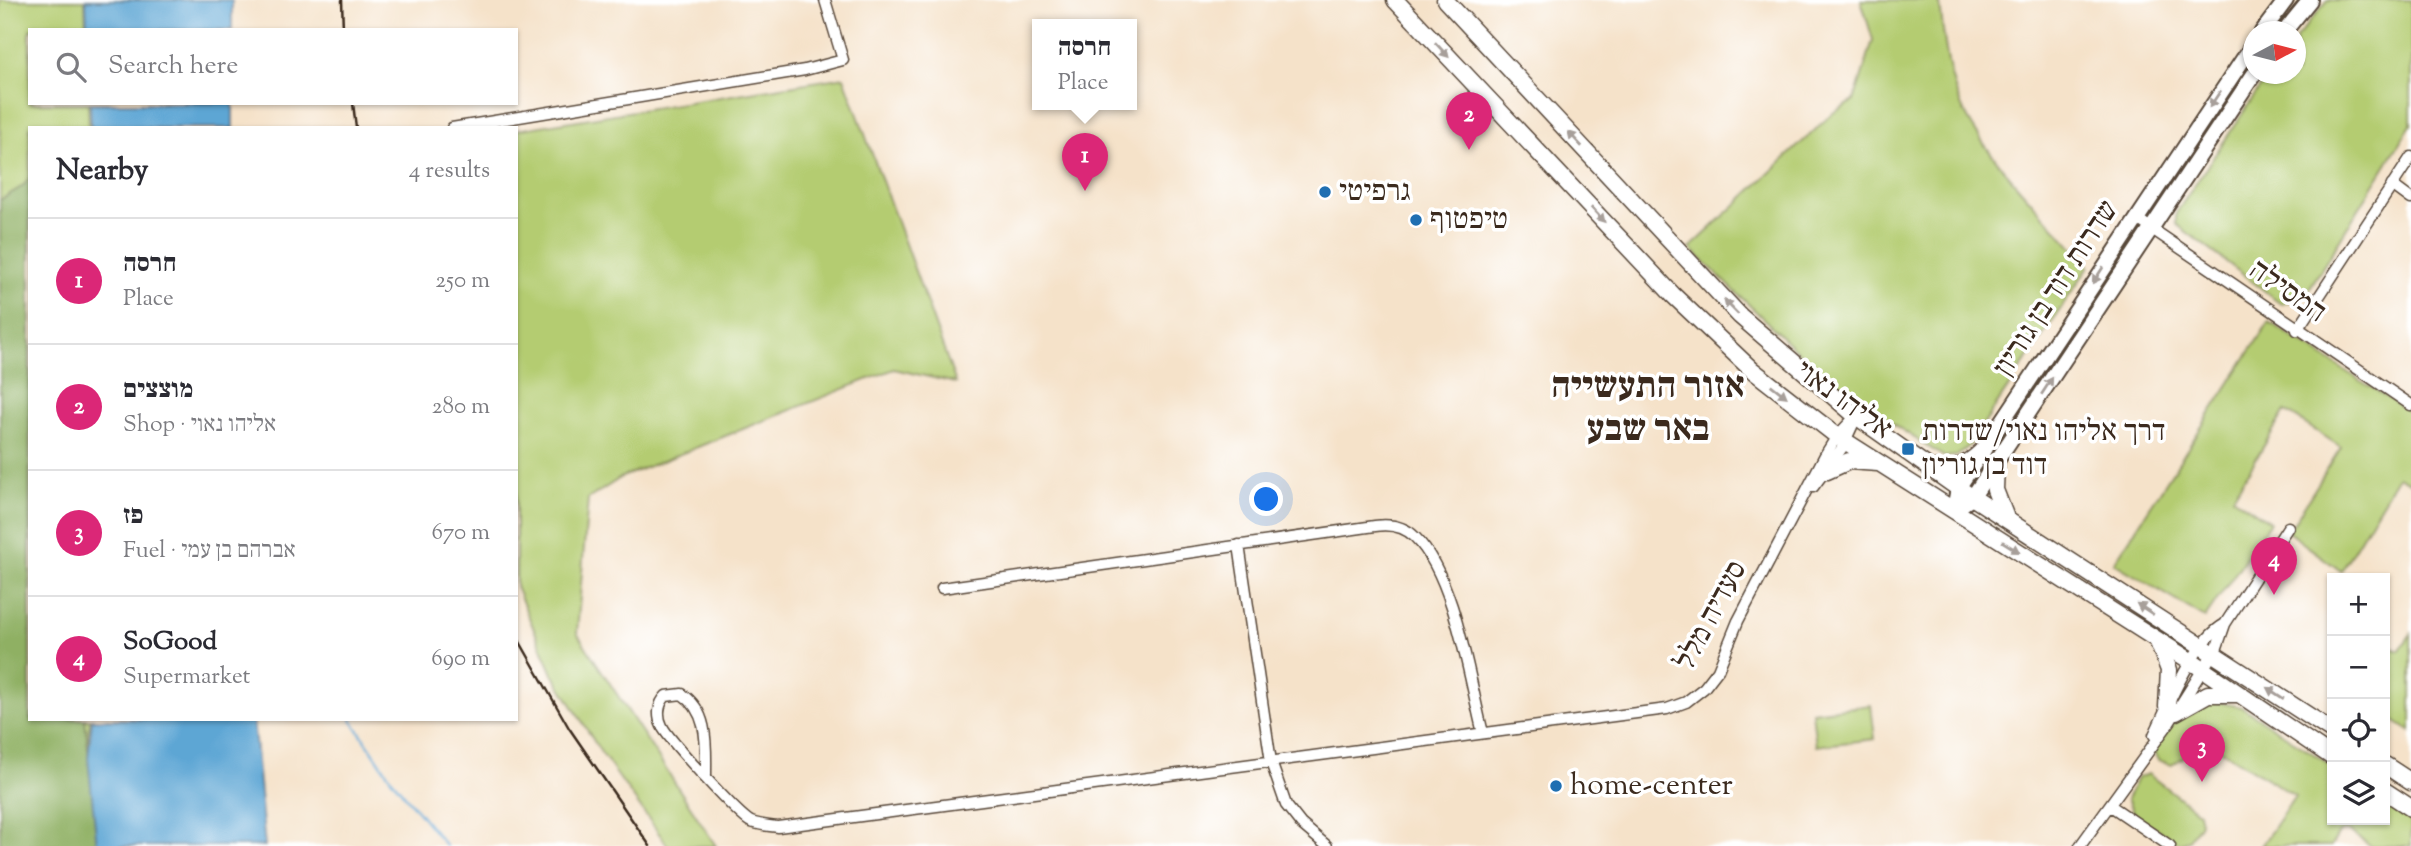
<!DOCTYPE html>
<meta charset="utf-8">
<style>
:root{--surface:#fff;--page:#f2f2f3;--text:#2b2b33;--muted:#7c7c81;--line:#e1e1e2;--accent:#db2777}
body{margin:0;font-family:"Sorts Mill Goudy","Frank Ruhl Libre",serif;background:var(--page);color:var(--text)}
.controls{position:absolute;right:21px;bottom:21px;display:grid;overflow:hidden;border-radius:0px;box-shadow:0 2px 5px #0004}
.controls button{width:63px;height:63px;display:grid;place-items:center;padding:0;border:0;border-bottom:2px solid var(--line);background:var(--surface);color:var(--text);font:35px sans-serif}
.compass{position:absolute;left:2243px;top:21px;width:63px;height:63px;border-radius:50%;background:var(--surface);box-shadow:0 2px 5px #0004;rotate:83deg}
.you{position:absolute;left:1267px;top:500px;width:24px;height:24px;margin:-18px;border:5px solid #fff;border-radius:50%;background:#1a73e8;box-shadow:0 0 0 10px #1a73e833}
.badge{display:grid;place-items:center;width:46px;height:46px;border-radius:50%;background:var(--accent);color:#fff;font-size:23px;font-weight:700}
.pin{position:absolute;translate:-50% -58px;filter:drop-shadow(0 2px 4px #0008)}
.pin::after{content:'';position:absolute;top:37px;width:24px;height:21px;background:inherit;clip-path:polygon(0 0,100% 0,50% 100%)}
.popup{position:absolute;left:1032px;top:19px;width:105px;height:91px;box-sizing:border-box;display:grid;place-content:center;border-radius:0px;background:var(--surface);filter:drop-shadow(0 2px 5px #0005);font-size:23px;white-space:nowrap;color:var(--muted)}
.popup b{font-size:26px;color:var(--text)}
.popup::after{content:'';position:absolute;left:50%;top:100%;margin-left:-14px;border:14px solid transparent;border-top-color:var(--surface)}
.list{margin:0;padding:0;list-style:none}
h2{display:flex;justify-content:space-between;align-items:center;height:91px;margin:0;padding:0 28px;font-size:30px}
h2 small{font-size:23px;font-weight:400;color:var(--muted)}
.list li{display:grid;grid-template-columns:46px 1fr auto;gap:21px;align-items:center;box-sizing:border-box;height:126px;padding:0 28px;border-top:2px solid var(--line)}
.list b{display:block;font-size:26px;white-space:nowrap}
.list p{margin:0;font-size:23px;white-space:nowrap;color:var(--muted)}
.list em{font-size:23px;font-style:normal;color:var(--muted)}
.icon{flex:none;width:38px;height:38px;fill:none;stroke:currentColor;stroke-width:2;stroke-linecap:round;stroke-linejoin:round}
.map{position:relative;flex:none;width:2411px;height:846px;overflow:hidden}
.search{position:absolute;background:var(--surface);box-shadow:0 2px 5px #0004;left:28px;top:28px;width:490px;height:77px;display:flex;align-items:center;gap:18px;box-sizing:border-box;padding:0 24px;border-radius:0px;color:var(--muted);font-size:26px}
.panel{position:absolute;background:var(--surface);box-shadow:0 2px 5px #0004;left:28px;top:126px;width:490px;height:595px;border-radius:0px}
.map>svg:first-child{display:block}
.green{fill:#b4cc71;stroke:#787b48;stroke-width:2}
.forest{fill:#8fb063;stroke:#656d40;stroke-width:2}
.water{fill:#5da6d4;stroke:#4c6879;stroke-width:2}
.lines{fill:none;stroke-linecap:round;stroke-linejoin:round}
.stream{stroke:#5da6d4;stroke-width:2.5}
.minor-casing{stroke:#574638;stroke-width:13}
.secondary-casing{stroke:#574638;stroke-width:18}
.trunk-casing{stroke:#574638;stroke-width:19}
.minor{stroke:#fff;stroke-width:10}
.secondary{stroke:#fff;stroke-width:14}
.trunk{stroke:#fff;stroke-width:16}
.rail{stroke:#3b2a1e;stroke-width:2.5}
.oneway{fill:#a79f9a}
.poi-dot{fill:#1f6fb2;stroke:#fff;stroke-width:2.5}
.labels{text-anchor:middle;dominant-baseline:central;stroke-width:7;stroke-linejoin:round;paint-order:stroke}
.poi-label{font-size:30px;fill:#3b2a1e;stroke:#fff;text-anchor:start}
.street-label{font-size:30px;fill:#3b2a1e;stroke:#fff}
.district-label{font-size:37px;font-weight:bold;fill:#3b2a1e;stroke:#fff}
</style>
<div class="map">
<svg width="2411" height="846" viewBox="0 0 2411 846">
<rect width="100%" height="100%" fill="#fff"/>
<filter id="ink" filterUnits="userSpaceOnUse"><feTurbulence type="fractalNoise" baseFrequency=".0143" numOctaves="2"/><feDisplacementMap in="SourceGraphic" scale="14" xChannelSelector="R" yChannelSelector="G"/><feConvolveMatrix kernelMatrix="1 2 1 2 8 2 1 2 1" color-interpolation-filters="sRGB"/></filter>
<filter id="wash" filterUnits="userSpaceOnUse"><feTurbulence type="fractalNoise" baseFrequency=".00686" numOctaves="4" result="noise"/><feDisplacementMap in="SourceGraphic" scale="28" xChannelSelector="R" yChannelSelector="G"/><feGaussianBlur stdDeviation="1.57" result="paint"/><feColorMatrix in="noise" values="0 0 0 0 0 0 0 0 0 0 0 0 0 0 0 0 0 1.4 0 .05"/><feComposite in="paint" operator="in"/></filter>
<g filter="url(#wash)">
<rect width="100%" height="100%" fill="#f5e2c9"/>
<path class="green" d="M0 0H85L86 30H30V103H88L89 128H30V719H90L86 758 0 846Z
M1861 0H1935L1940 4C1944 40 1948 80 1965 113 1990 162 2051 222 2089 266L1970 445 1957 456 1944 457 1845 393 1805 359 1690 248 1833 113 1854 101 1873 40Z
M2328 0H2411V125L2309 289 2295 300 2282 304 2176 224V213L2269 74H2296V38Z
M844 77 956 383 894 369 622 477 588 499 577 633 716 846H668L600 751 553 674 516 587V130Z
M2269 322 2411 413V483L2398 476 2341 571 2288 532 2341 447 2285 411 2233 497 2270 522 2205 618 2114 563Z
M2411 634V732L2385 715V645L2399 651Z
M2212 701 2242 707 2332 766V820H2385V801L2411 819V846H2371L2347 830 2339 833 2331 846H2261L2295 796 2213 745H2201L2172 765 2158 760 2153 751 2184 710Z
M1871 705 1875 739 1816 746 1812 712Z
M2148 774 2198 812 2200 823 2189 840 2181 843 2176 842 2134 814 2127 799 2137 778Z"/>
<path class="forest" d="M30 177V719H85L98 846H0V200L23 186Z"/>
<path class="water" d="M86 0H232V30H87Z
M90 103H233V128H91Z
M92 719H253L265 846H97L88 758Z"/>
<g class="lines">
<path class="stream" d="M351 719 390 777 446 846"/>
</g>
</g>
<g filter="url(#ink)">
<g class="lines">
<defs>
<path id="minor" d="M452 128 805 70 843 60 825 0
M2392 185 2411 199
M2136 218 2411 405
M2297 330 2411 157
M1813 487 1842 448 1855 420
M1239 545 1271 762 1286 805 1301 824 1327 846
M942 588 1375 526C1389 524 1404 526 1415 537 1455 576 1469 679 1483 733
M2154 735C2170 702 2193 642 2225 624
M706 775C706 745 709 712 682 694L666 696C658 704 657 716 662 726 668 739 740 817 751 822 759 825 769 826 778 827L1667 709 1686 702 1704 688 1718 670 1738 621 1824 457 1837 436 1856 416
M2111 806 2170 846
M2080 846 2169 723 2217 647 2225 624 2288 527"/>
<path id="secondary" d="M2262 32 2286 0
M2284 32 2310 0
M1954 510 1958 488 2254 43
M1954 510 1972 498 2254 74"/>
<path id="trunk" d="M1395 0 1673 295 1751 369 1837 436 2192 662 2332 757
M1445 0 1740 316 1856 416 1958 488 2332 731
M1996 463 1995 490 2006 518
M1931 468C1953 474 1971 463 1985 448
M1827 471 1849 461 1878 463
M2158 642 2169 670 2167 707
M2176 712 2208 694H2237
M2385 765 2411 782
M2385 791 2411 808"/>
</defs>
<use href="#minor" class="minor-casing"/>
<use href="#secondary" class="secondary-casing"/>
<use href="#trunk" class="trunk-casing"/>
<use href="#minor" class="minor"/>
<use href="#secondary" class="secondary"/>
<use href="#trunk" class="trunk"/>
<path class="rail" d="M342 0 343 30
M353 103 356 128
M516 635 569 728 650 846"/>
</g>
<defs><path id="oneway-solid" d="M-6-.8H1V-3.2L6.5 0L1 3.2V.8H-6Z" transform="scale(1.75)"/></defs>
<g class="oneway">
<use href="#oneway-solid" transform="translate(1442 50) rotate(47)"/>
<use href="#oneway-solid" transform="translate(2215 99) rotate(124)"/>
<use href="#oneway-solid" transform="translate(1575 139) rotate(-133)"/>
<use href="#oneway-solid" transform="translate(1598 215) rotate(47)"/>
<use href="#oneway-solid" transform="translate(2098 275) rotate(123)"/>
<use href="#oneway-solid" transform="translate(1731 307) rotate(-134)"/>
<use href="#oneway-solid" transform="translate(2047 386) rotate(-57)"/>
<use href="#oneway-solid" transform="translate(1779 391) rotate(38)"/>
<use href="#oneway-solid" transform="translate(2011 547) rotate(32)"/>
<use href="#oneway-solid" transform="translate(2145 609) rotate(-147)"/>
<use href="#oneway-solid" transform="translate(2275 693) rotate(-147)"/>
</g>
</g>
<g class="poi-dot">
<circle cx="1325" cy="192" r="7"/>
<circle cx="1416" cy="220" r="7"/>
<rect x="1901" y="442" width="14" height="14" rx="3.5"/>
<circle cx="1556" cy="786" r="7"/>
</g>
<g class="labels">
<g class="poi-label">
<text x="1339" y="192">גרפיטי</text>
<text x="1430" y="220">טיפטוף</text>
<text x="1922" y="432">דרך אליהו נאוי/שדרות<tspan x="1922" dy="34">דוד בן גוריון</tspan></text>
<text x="1570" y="786">home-center</text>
</g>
<g class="street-label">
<text transform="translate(2057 289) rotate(-57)">שדרות דוד בן גוריון</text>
<text transform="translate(2287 292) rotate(35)">המסילה</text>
<text transform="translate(1843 401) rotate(36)">אליהו נאוי</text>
<text transform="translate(1712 616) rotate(-62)">סעדיה מלל</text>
</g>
<g class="district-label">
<text x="1648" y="388">אזור התעשייה<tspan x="1648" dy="43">באר שבע</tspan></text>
</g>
</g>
</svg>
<div class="controls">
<button>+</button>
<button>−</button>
<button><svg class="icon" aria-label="locate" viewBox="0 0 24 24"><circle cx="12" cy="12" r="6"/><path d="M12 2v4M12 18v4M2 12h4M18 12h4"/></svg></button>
<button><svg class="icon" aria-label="layers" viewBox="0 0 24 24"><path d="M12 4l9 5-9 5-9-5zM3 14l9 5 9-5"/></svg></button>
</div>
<svg class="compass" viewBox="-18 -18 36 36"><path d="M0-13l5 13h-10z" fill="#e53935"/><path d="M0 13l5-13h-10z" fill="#7c7c81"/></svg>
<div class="you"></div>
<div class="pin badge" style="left:1085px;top:191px">1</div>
<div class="popup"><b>חרסה</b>Place</div>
<div class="pin badge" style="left:1469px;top:150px">2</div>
<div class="pin badge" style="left:2202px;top:782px">3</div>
<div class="pin badge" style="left:2274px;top:595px">4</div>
<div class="search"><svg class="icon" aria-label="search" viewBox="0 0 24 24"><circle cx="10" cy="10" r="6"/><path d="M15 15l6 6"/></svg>Search here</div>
<section class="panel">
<h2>Nearby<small>4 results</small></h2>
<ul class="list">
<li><span class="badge">1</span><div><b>חרסה</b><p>Place</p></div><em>250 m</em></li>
<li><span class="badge">2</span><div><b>מוצצים</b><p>Shop · אליהו נאוי</p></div><em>280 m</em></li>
<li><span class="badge">3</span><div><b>פז</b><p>Fuel · אברהם בן עמי</p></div><em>670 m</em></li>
<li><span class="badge">4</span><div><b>SoGood</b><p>Supermarket</p></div><em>690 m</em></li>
</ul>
</section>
</div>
